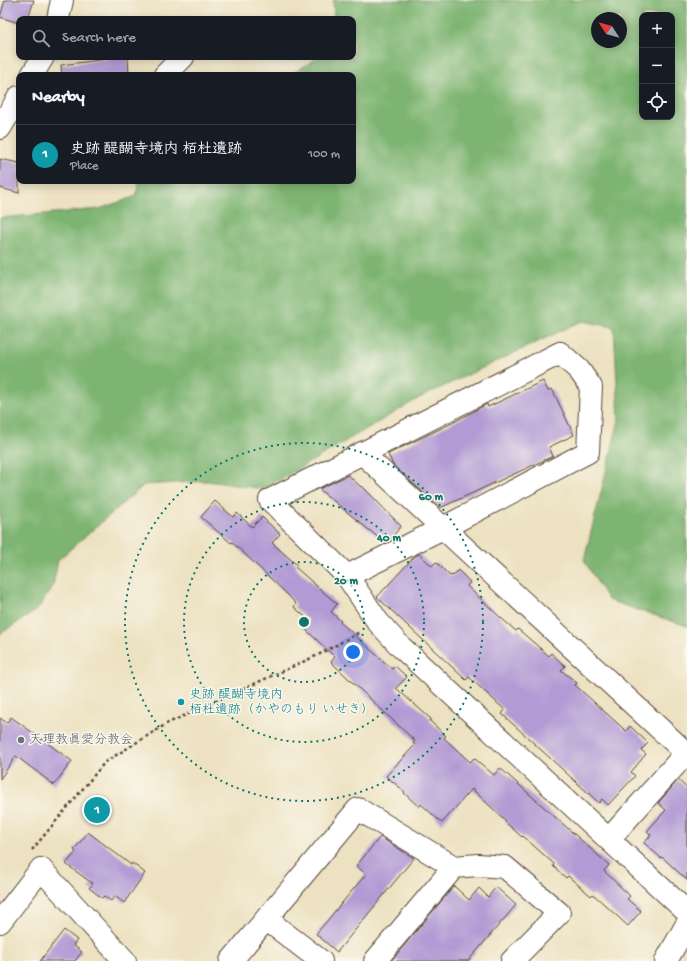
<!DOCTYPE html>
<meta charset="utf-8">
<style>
:root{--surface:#171b24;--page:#242831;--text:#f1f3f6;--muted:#9ea1a6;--line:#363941;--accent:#8c9099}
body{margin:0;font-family:"Gochi Hand","Klee One",sans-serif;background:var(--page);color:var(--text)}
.controls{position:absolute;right:12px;top:12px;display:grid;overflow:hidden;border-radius:8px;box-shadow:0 2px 10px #0003}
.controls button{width:36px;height:36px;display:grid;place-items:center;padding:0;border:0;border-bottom:1px solid var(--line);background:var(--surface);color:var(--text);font:20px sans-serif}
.compass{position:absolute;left:591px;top:12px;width:36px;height:36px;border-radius:50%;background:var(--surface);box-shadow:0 2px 10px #0003;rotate:306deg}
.you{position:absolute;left:353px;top:652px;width:14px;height:14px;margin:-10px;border:3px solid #fff;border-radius:50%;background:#1a73e8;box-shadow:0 0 0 6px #1a73e833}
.badge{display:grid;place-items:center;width:26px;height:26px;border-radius:50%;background:var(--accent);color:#fff;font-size:13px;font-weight:700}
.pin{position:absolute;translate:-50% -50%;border:2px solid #fff;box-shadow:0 1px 4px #0006}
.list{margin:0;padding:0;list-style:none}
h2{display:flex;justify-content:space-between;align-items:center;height:52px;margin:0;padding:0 16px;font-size:17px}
h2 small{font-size:13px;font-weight:400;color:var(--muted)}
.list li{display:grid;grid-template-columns:26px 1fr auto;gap:12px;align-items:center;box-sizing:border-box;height:60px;padding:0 16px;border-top:1px solid var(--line)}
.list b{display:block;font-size:15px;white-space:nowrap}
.list p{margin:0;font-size:13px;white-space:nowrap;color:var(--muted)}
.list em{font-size:13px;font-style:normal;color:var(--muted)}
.icon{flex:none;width:22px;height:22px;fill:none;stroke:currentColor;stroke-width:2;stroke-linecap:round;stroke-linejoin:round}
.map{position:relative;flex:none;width:687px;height:961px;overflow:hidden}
.search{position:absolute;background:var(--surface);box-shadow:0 2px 10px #0003;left:16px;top:16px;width:340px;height:44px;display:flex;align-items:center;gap:10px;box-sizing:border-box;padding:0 14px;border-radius:8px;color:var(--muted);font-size:15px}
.panel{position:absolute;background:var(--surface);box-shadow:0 2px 10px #0003;left:16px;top:72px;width:340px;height:112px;border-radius:8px}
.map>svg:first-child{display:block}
.forest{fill:#7db471;stroke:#5c6f48;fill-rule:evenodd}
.building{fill:#b29bd4}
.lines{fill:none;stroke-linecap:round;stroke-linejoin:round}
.minor-casing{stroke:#564536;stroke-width:24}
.path{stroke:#564536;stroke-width:2.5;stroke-dasharray:3 3;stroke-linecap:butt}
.minor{stroke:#fff;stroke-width:22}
.ring{fill:none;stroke:#0f766e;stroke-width:2;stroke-dasharray:2 4}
.culture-dot{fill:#0f9aa8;stroke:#fbf7ec;stroke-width:1.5}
.worship-dot{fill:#6b7280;stroke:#fbf7ec;stroke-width:1.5}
.labels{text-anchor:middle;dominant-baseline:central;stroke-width:3;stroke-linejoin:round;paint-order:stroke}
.culture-label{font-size:13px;fill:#0d838f;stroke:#fbf7ec;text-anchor:start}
.worship-label{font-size:13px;fill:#5b616d;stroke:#fbf7ec;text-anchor:start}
.centre{fill:#0f766e;stroke:#fbf7ec;stroke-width:2}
.ring-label{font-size:12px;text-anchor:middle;font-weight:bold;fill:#0f766e;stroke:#fbf7ec;stroke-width:3;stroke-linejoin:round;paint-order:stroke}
</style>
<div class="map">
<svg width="687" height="961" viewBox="0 0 687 961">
<rect width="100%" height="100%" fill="#fbf7ec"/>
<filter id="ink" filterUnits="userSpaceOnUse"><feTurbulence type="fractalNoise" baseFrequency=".025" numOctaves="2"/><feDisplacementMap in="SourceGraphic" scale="8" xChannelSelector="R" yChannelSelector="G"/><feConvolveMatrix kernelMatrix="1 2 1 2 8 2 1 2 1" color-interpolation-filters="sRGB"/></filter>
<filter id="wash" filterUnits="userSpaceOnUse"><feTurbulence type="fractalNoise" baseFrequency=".012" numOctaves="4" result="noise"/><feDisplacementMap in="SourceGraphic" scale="16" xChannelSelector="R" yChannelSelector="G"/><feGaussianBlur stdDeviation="0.9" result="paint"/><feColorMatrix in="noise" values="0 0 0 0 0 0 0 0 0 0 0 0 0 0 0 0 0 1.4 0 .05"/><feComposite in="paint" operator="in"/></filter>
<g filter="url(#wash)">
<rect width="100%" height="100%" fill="#ece1c0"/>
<path class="forest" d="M333 0H687V626L608 600 584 560 619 420 614 327 582 321 421 397 264 489 207 481 144 485 58 560 53 586 37 610 0 634V218L99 209 136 196 139 181H353V75H290L319 57H353V19H334ZM642 15H672V117H642ZM597 18H621V42H597Z"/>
<g id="blocks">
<path class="building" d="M5 0H34L28 19H19V23L0 17Z
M107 57H128L129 75H62L61 65 107 59Z
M0 159 19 163V193L0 188Z
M543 381 548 391 552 389 574 435 549 447 553 456 440 508 393 465 388 454 454 422 487 404 488 407Z
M348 475 361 487 362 486 401 526 388 542 385 543 319 489Z
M215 501 233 517 237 513 252 527 262 517 280 534 272 543 297 565 295 567 337 604 331 612 341 621 340 622 392 669 395 666 407 677 396 688 431 719 430 721 446 736 444 738 470 762 474 758 494 775 500 768 609 865 604 871 630 896 627 899 641 911 628 926 593 894 591 896 568 876 566 878 553 866 554 864 523 836 522 837 505 822 506 821 472 789 442 823 421 804 419 807 404 793 405 792 386 776 415 745 413 743 415 741 331 662 335 657 303 627 309 620 294 607 296 604 288 595 232 542 231 543 201 517Z
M419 554 432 566 436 562 450 576 452 575 453 576 458 570 470 582 467 586 500 617 516 631 518 629 549 656 551 653 565 666 561 670 577 683 575 685 626 731 630 726 648 743 641 750 646 754 631 772 635 776 608 805 602 799 599 803 502 714 505 710 469 677 466 680 377 597 414 557Z
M11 717 72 761 54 785 16 756 0 779V718L7 723Z
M678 780 687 788V880L662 857 661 858 644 843 651 835 647 831 666 810 658 803Z
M88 832 131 865 132 863 145 873 124 903 115 896 111 901 104 896 102 898 89 888 93 884 66 864 76 852 74 850Z
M380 837 414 858 337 952 316 934 366 874 356 866Z
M454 886 469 900 479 888 488 897 496 887 516 905 468 961H391Z
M64 930 77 940 73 945 82 952 75 961H40Z"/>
</g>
</g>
<g filter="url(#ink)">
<use href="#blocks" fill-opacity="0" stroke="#564536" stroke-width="1"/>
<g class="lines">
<defs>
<path id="minor" d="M58 19 62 0
M32 75 43 57
M165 75 183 57
M0 128 19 97
M362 453 687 754
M347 576 443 528 588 452 591 387 579 370 560 353 270 500 347 576 378 622 401 647 687 912
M609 839 687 752
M266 919 321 961
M0 922 41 869 125 961
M231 961 358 809 454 867 478 865 505 867 559 913 512 961
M375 961 454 867
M666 961 687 924"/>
</defs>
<use href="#minor" class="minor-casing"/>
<path class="path" d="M32 850 105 762 168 723 318 655 360 632"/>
<use href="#minor" class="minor"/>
</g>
</g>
<g class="ring">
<circle cx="304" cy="622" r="60"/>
<circle cx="304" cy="622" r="120"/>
<circle cx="304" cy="622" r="179"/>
</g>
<circle class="culture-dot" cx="181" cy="702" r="4"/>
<circle class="worship-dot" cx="21" cy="740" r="4"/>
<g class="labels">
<g class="culture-label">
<text x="189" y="695">史跡 醍醐寺境内<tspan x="189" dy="15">栢杜遺跡（かやのもり いせき）</tspan></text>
</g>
<g class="worship-label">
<text x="29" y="740">天理教眞愛分教会</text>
</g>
</g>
<circle cx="304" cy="622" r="6" class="centre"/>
<g class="ring-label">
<text x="431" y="500">60 m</text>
<text x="389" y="541">40 m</text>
<text x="346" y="584">20 m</text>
</g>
</svg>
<div class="controls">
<button>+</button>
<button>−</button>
<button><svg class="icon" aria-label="locate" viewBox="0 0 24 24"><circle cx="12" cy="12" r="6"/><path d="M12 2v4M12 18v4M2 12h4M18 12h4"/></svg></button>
</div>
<svg class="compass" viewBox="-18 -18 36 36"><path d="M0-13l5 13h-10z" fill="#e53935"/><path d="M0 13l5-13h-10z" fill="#9ea1a6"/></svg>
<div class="you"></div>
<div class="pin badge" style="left:97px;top:810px;background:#0f9aa8">1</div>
<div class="search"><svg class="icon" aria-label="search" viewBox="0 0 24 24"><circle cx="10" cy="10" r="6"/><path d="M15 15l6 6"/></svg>Search here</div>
<section class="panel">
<h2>Nearby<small></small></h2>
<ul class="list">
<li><span class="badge" style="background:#0f9aa8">1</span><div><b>史跡 醍醐寺境内 栢杜遺跡</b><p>Place</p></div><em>100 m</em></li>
</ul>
</section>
</div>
